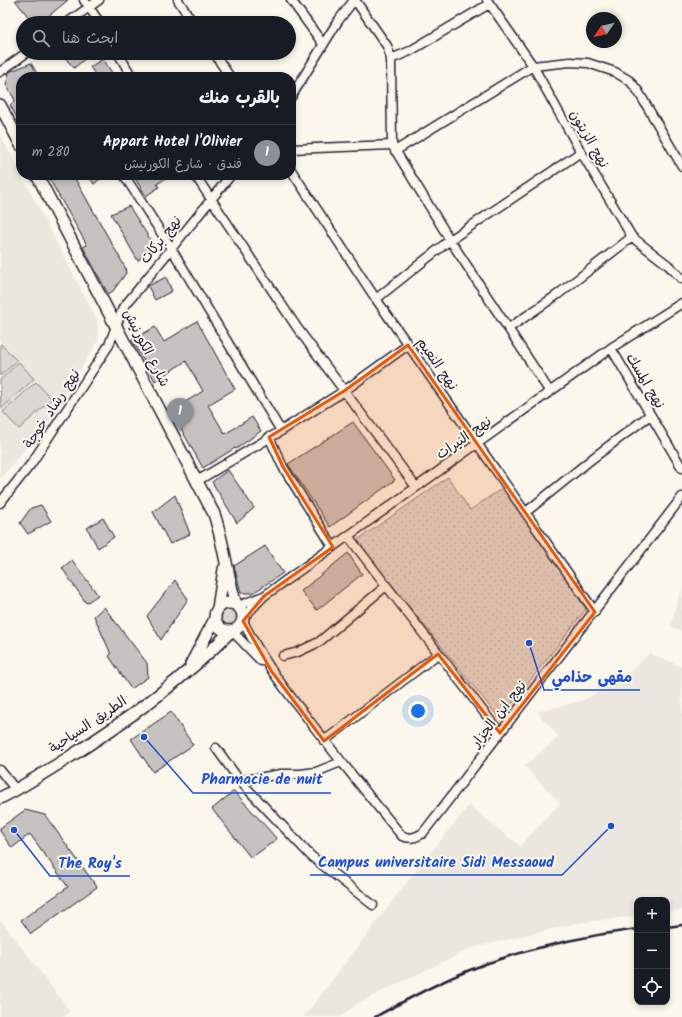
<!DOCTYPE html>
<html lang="ar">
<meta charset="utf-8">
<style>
:root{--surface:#171b24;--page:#20242c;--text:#f1f3f6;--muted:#9ea1a6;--line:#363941;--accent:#8c9099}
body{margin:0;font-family:Kalam,"Playpen Sans Arabic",sans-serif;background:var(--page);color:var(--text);direction:rtl}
.controls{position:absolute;right:12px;bottom:12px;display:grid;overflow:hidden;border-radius:8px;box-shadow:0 2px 6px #0003}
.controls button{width:36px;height:36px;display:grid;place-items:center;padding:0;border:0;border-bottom:1px solid var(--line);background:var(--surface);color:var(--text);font:20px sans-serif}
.compass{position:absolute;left:586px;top:12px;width:36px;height:36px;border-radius:50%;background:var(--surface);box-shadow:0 2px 6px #0003;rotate:236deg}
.you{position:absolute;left:418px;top:711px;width:14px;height:14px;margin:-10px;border:3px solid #fff;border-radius:50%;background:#1a73e8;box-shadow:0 0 0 6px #1a73e833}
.badge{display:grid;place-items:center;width:26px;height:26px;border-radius:50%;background:var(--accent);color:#fff;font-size:13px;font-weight:700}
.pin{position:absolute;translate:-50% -33px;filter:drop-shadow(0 1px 2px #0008)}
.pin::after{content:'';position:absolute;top:21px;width:14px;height:12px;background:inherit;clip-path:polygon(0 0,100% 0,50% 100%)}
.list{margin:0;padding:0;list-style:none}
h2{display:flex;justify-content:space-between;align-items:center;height:52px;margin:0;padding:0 16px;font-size:17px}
h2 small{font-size:13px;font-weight:400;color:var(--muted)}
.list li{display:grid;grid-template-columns:26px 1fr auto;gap:12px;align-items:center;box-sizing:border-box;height:56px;padding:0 16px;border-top:1px solid var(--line)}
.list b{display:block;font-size:15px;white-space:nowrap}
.list p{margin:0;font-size:13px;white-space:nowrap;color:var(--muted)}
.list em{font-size:13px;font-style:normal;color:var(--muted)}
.icon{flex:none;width:22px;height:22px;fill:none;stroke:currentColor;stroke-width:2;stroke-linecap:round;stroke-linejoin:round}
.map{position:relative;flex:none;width:682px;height:1017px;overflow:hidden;direction:ltr}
.search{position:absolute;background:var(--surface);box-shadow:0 2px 6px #0003;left:16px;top:16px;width:280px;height:44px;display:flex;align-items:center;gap:10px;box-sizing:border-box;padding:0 14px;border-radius:22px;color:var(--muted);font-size:15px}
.panel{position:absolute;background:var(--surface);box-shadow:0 2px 6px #0003;left:16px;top:72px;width:280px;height:108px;border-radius:16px;direction:rtl}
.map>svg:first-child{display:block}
.built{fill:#ebe7df}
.grass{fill:url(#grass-dots);stroke:#7e7d87}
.pitch{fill:#dbd8d3;stroke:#7e7d87}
.building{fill:#c6c2c0;stroke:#22223b}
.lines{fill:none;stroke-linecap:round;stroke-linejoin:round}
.street-casing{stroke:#22223b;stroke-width:11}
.secondary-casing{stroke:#22223b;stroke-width:14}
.street{stroke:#fbf7ec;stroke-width:8}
.secondary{stroke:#fbf7ec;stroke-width:11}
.rail{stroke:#22223b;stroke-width:2.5}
.marked{fill:#e8590c;fill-opacity:0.2;stroke:#e8590c;stroke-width:3;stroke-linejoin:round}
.labels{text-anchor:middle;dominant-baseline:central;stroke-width:4;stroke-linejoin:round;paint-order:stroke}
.street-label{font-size:14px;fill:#22223b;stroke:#fbf7ec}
.leader{fill:none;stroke:#1d4ed8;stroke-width:1.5}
.callout-dot{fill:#1d4ed8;stroke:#fbf7ec;stroke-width:1.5}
.callout-label{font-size:15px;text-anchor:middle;font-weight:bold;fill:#1d4ed8;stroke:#fbf7ec;stroke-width:4;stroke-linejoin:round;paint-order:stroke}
</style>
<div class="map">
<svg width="682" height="1017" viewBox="0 0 682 1017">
<defs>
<pattern id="grass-dots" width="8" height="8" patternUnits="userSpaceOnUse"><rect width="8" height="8" fill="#dbd8d3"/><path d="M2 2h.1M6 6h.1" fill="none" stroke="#bcb9b6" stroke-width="1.8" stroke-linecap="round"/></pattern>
</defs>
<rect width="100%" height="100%" fill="#fbf7ec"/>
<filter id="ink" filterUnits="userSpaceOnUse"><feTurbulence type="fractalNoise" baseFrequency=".025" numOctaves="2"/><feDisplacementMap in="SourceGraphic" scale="8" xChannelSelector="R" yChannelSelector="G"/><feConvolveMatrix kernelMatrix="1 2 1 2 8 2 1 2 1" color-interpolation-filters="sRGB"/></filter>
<g filter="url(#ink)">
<path class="built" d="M0 134 97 320 99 339 50 420 0 479Z
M682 587V631L670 626Z
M650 653 682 667V910L667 912V900H637V916L577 923 472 948 358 1003 340 1017H304L404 886 469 805 520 846 560 803 524 766 559 737 537 712 584 700 625 677Z
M0 919 70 1011 64 1017H0Z"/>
<path class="grass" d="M448 477 470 510 504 487 586 609 500 719 356 541Z
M220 618a9 9 0 1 1 18 0a9 9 0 1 1-18 0Z"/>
<path class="pitch" d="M1 344 17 361 0 376V345Z
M19 362 34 379 1 409 0 380Z
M36 382 52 399 19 429 3 412Z"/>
<path class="building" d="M15 0H68L40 23H33Z
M61 53H83L86 58 74 68Z
M103 59 115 77H97L90 67Z
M31 63 39 77H21V125L10 105 15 100 6 85 9 72Z
M47 175H73L125 267 126 273 113 291 108 294 83 247 87 245Z
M88 175H105L94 184Z
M133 175H171L157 184 159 187 146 196Z
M129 206 153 244 138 261 111 214Z
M166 277 172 291 155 300 148 286Z
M197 321 235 389 208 405 225 434 252 417 261 431 236 449 235 448 203 468 171 411 203 391 186 361 155 381 132 340 155 327 164 342Z
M353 422 395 480 330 527 288 464Z
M228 470 254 508 237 523 212 482Z
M175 495 190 534 170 544 153 512Z
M41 505 51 521 28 534 20 523 31 508Z
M103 518 114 537 98 548 87 528Z
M265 546 283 573 253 593H241L234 566Z
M348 553 362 574 317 610 301 591Z
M72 560 98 595 86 603 62 568Z
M175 580 188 599 161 640 147 616Z
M104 607 147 663 148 677 131 689 109 656 111 654 94 616Z
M171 712 193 745 153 772 131 739Z
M234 791 277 839 251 858 212 809Z
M25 810 45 815 97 887 31 934 21 920 68 887 30 834 12 848 0 831V828Z"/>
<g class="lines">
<defs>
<path id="street" d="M84 0 100 23
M178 0 193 23
M291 0 323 44
M355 0 387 46 391 59
M487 0 533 66 581 152 632 237 668 265 682 279
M489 4 410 51 391 59 392 145 450 240 550 392
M67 23 99 0
M118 53 132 77
M214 53 230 77
M0 72 26 53
M291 97 338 21 354 0
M291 149 392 145
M395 151 533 66 570 62 588 63 615 72 630 81 638 91 682 166
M291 170 376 299 595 612
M124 175 171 248 281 431 344 391 408 345
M195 175 298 329 416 487
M376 299 450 240 581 152
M509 328 557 295 632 237
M611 348 682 468
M269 437 283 467 333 547
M197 481 281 431
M0 503 31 464 109 345 123 308 231 175
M526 512 593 458 650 415
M348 536 500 733
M238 606 261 597
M243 618 264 596 285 581 611 348 682 303
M243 621C259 655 281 685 305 715 336 756 369 796 402 836 410 839 415 838 423 833L682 497
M232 631 261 661
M283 656 298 652 319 642 386 586
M324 741 438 654
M216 748 240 781 311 856 373 905
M0 770 16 790
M240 781 281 774H300L316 772 341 762"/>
<path id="secondary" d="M0 105 21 145
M37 175 214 514C224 543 227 575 236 605
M215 617a14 14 0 1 1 28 0a14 14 0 1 1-28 0Z
M218 608 224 569
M191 664 215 619
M0 798C21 788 40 775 60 763 121 725 181 682 231 631"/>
</defs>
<use href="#street" class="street-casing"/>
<use href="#secondary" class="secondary-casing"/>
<use href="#street" class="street"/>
<use href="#secondary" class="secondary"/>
<path class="rail" d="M667 927 682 925
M375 1017C415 995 456 973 500 959 544 945 591 935 637 929"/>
</g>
</g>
<path class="marked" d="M408 345 595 612 500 733 438 654 324 741 272 672 243 621 264 596 333 547 283 467 269 437 344 391Z"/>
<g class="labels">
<g class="street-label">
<text transform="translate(589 139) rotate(60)">نهج الزيتون</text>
<text transform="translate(161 240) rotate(-51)">نهج بركات</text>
<text transform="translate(146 348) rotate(63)">شارع الكورنيش</text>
<text transform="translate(437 364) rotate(55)">نهج النعيم</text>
<text transform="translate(645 381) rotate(59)">نهج المسك</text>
<text transform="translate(52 409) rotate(-57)">نهج رشاد خوجة</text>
<text transform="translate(464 438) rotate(-35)">نهج النيرات</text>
<text transform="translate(499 714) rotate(-52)">نهج ابن الجزار</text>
<text transform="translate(88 725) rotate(-34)">الطريق السياحية</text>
</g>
</g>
<path class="leader" d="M529 643L544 690H640M144 737L193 793H331M611 826L562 875H310M14 830L50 876H130"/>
<g class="callout-dot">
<circle cx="529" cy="643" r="4"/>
<circle cx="144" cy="737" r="4"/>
<circle cx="611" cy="826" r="4"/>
<circle cx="14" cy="830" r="4"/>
</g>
<g class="callout-label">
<text x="592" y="682">مقهى حذامي</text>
<text x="262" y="784">Pharmacie de nuit</text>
<text x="436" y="867">Campus universitaire Sidi Messaoud</text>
<text x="90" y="868">The Roy's</text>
</g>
</svg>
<div class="controls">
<button>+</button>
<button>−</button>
<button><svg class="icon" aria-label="locate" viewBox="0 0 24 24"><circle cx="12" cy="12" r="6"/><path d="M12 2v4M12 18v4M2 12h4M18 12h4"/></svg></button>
</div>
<svg class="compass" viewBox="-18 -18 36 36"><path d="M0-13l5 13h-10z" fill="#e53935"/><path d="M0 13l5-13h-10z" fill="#9ea1a6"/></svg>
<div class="you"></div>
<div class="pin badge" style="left:180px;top:431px">1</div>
<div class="search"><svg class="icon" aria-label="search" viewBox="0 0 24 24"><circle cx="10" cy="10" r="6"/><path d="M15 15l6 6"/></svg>ابحث هنا</div>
<section class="panel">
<h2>بالقرب منك<small></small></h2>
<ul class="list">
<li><span class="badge">1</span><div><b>Appart Hotel l'Olivier</b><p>فندق · شارع الكورنيش</p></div><em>280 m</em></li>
</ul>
</section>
</div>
